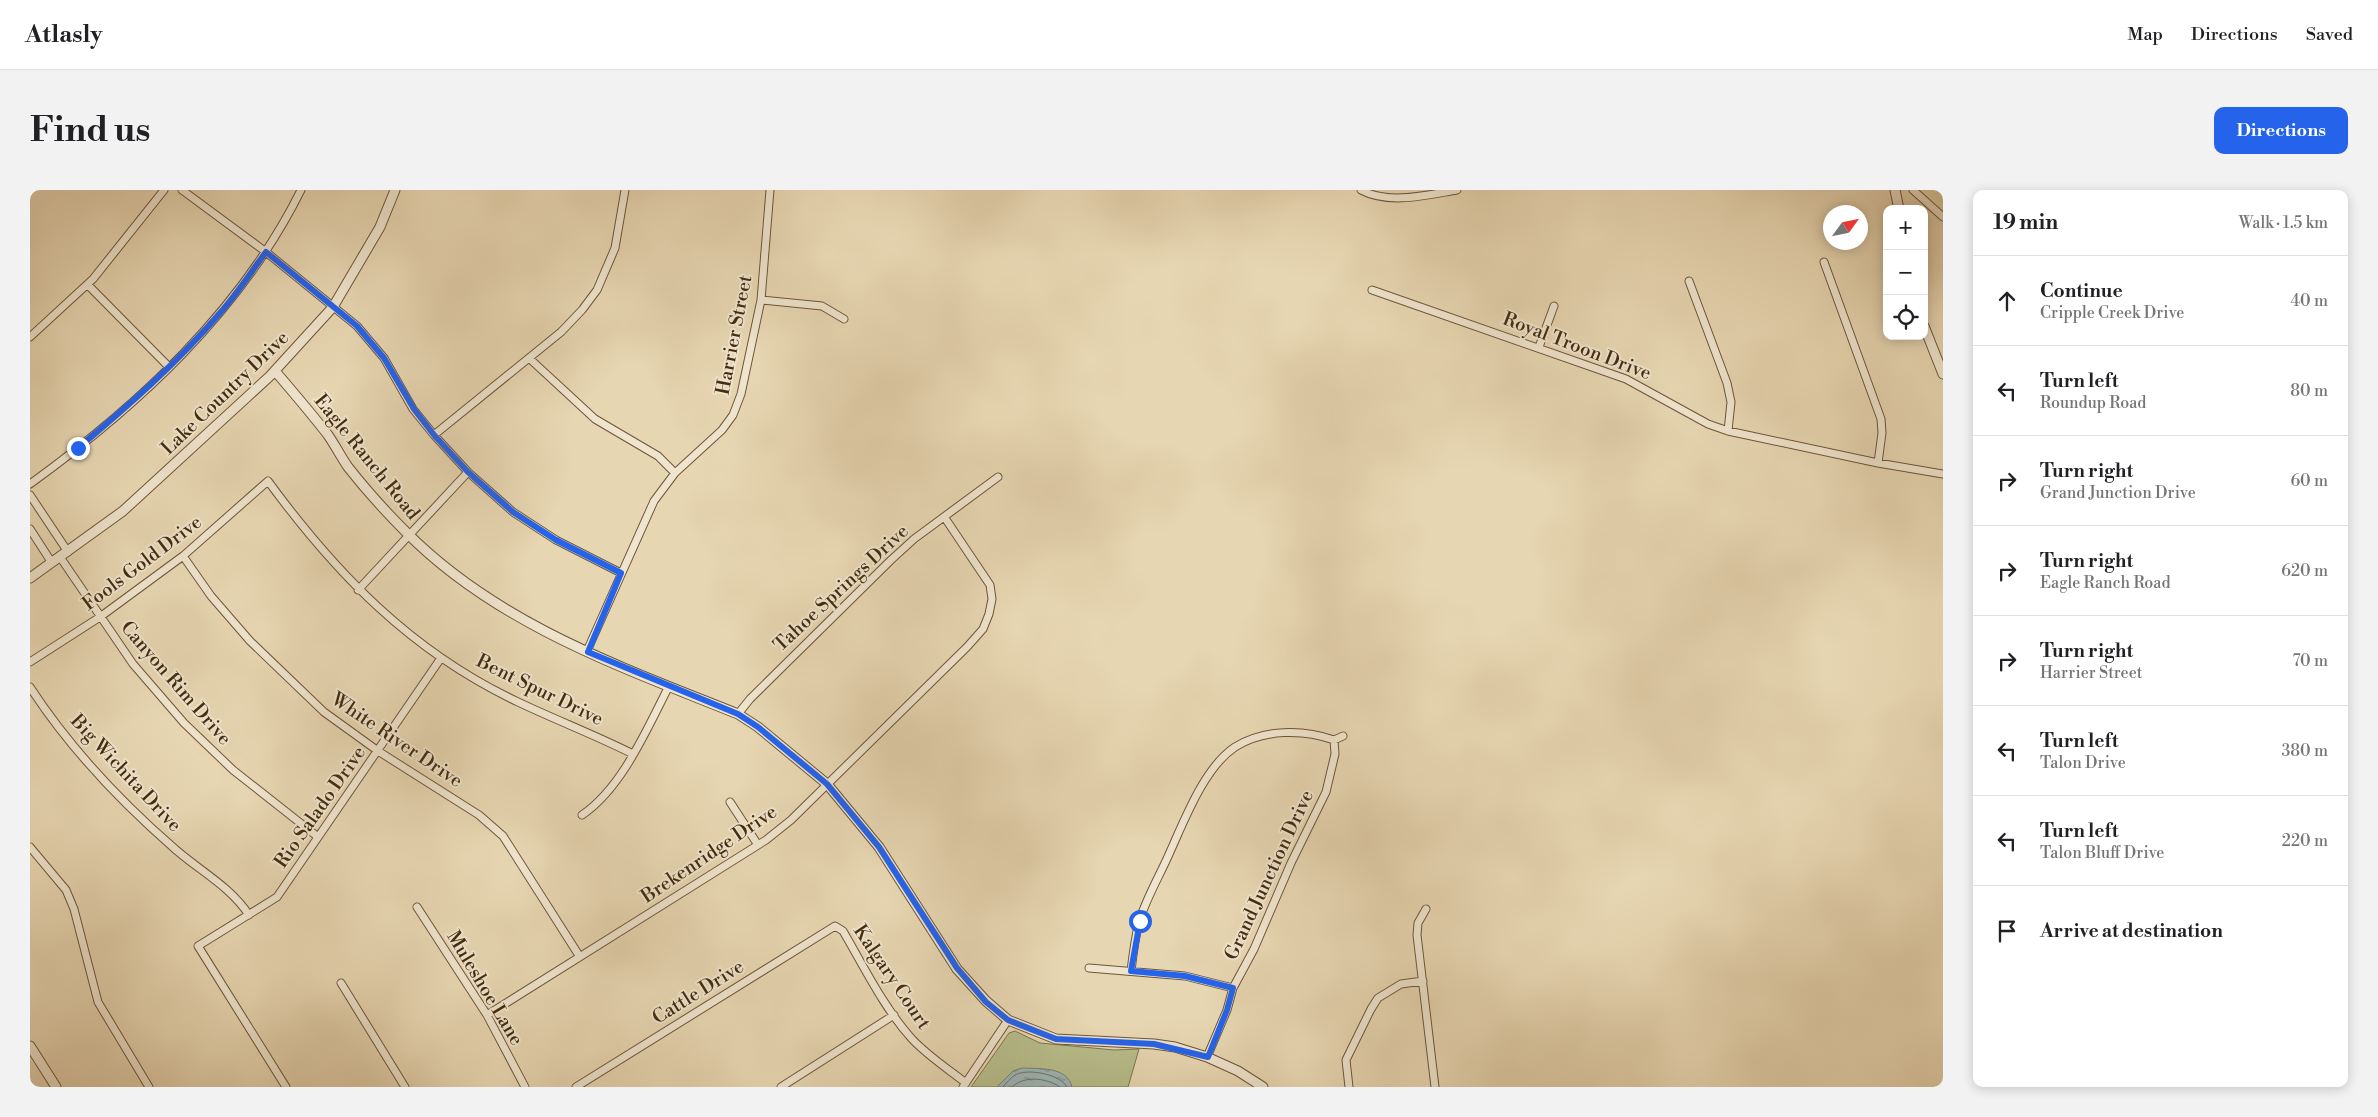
<!DOCTYPE html>
<meta charset="utf-8">
<style>
:root{--surface:#fff;--page:#f2f2f2;--text:#202124;--muted:#757577;--line:#e0e0e0;--accent:#2563eb}
body{margin:0;font-family:"Libre Bodoni",serif;background:var(--page);color:var(--text)}
.controls{position:absolute;right:15px;top:15px;display:grid;overflow:hidden;border-radius:10px;box-shadow:0 2px 12px #0003}
.controls button{width:45px;height:45px;display:grid;place-items:center;padding:0;border:0;border-bottom:1px solid var(--line);background:var(--surface);color:var(--text);font:25px sans-serif}
.compass{position:absolute;left:1793px;top:15px;width:45px;height:45px;border-radius:50%;background:var(--surface);box-shadow:0 2px 12px #0003;rotate:57deg}
.stop{position:absolute;width:15px;height:15px;margin:-11px;border:4px solid #2563eb;border-radius:50%;background:#fff}
.stop.end{background:#2563eb;border-color:#fff;box-shadow:0 1px 5px #0008}
.list{margin:0;padding:0;list-style:none}
h2{display:flex;justify-content:space-between;align-items:center;height:65px;margin:0;padding:0 20px;font-size:21px}
h2 small{font-size:16px;font-weight:400;color:var(--muted)}
.list li{display:grid;grid-template-columns:32px 1fr auto;gap:15px;align-items:center;box-sizing:border-box;height:90px;padding:0 20px;border-top:1px solid var(--line)}
.list b{display:block;font-size:19px;white-space:nowrap}
.list p{margin:0;font-size:16px;white-space:nowrap;color:var(--muted)}
.list em{font-size:16px;font-style:normal;color:var(--muted)}
.icon{flex:none;width:28px;height:28px;fill:none;stroke:currentColor;stroke-width:2;stroke-linecap:round;stroke-linejoin:round}
.map{position:relative;flex:none;width:1913px;height:897px;overflow:hidden;border-radius:10px}
header{display:flex;align-items:center;gap:30px;box-sizing:border-box;height:70px;padding:0 25px;background:var(--surface);border-bottom:1px solid var(--line)}
header strong{font-size:24px}
nav{display:flex;gap:28px;margin-inline-start:auto;font-size:18px}
.intro{display:flex;align-items:center;justify-content:space-between;box-sizing:border-box;height:120px;padding:0 30px}
h1{margin:0;font-size:35px}
.button{padding:12px 22px;border-radius:10px;background:var(--accent);color:#fff;font-size:18px;font-weight:700}
main{display:flex;gap:30px;padding:0 30px}
aside{flex:1;background:var(--surface);border-radius:10px;box-shadow:0 2px 12px #0003}
.map>svg:first-child{display:block}
.green{fill:#b7bd8b;stroke:#7e744d}
.water{fill:url(#water-ripples);stroke:#787f74}
.lines{fill:none;stroke-linecap:round;stroke-linejoin:round}
.shore{stroke:#707163;stroke-width:1}
.minor-casing{stroke:#6d5638;stroke-width:9}
.tertiary-casing{stroke:#6d5638;stroke-width:11}
.minor{stroke:#efe4cd;stroke-width:7}
.tertiary{stroke:#efe4cd;stroke-width:9}
.route{stroke:#2563eb;stroke-width:6}
.labels{text-anchor:middle;dominant-baseline:central;stroke-width:4;stroke-linejoin:round;paint-order:stroke}
.street-label{font-size:19px;fill:#442c0f;stroke:#efe4cd}
</style>
<header>
<strong>Atlasly</strong>
<nav><a>Map</a><a>Directions</a><a>Saved</a></nav>
</header>
<div class="intro"><h1>Find us</h1><a class="button">Directions</a></div>
<main>
<div class="map">
<svg width="1913" height="897" viewBox="0 0 1913 897">
<defs>
<pattern id="water-ripples" width="26" height="14" patternUnits="userSpaceOnUse" patternTransform="scale(1.25)"><rect width="26" height="14" fill="#9bb6b7"/><path d="M2 4q2-2 4 0t4 0M15 11q2-2 4 0t4 0" fill="none" stroke="#809493"/></pattern>
</defs>
<rect width="100%" height="100%" fill="#e7d6b2"/>
<filter id="stains"><feTurbulence type="fractalNoise" baseFrequency=".004" numOctaves="4"/><feColorMatrix values="0 0 0 0 .2 0 0 0 0 .09 0 0 0 0 .02 0 0 0 .5 -.17"/></filter>
<radialGradient id="worn" r=".72"><stop offset=".6" stop-color="#630" stop-opacity="0"/><stop offset="1" stop-color="#630" stop-opacity=".3"/></radialGradient>
<path class="green" d="M985 841 1010 853 1084 860 1109 859 1098 897H941L979 843Z"/>
<path class="water" d="M992 878C1009 879 1037 876 1042 897H967L983 881Z"/>
<g class="lines">
<path class="shore" d="M973 897C976 893 981 888 985 885 997 878 1031 884 1037 897
M982 897C994 885 1017 888 1030 897"/>
<defs>
<path id="minor" d="M152 0 236 62 327 136 354 168 383 219 404 245 438 282 483 322 526 350 591 383
M1331 0C1359 15 1397 5 1427 0
M1883 0 1913 27
M1794 72 1851 229 1852 243 1848 273
M1659 91 1697 193 1701 212 1698 241
M58 95 139 177
M1342 100 1596 189 1678 234 1698 241 1848 273 1913 284
M731 110 792 116 814 129
M0 147 63 89 134 0
M1509 157 1524 116
M500 169 565 229 628 266 645 283
M404 245 531 142 552 120 567 100 585 58 595 0
M0 294C108 216 211 121 271 0
M0 305 38 362
M0 339 22 373
M153 366 181 406 220 451 294 522 348 561 449 625 473 646 550 767
M30 367 103 474 154 533 203 580 288 647
M328 400 438 282
M557 461 624 311 645 283 692 240 703 225 711 204 731 110 740 0
M0 472 70 427 153 366 238 291C307 385 382 462 488 512 526 530 565 545 603 564
M0 497C39 557 91 612 145 659 170 681 201 697 219 725
M708 524 720 509 861 370 884 349 968 287
M1304 550 1313 546
M700 612 728 655
M552 625C592 598 617 539 639 496
M0 657 36 700 44 719 68 812 119 897
M387 717 457 825 495 897
M1396 719 1388 733 1387 745 1405 897
M1059 778 1155 786 1203 798
M1101 781C1103 764 1105 748 1109 732 1115 712 1126 692 1135 673 1152 637 1172 579 1205 557 1234 539 1273 539 1304 550
M311 793 375 897
M457 825 736 650 761 630 937 457 953 439 959 424 962 409 960 395 915 328
M1177 867 1197 820 1203 798 1224 759 1261 673 1296 602 1305 564 1304 550
M256 897 168 756 247 707 411 468
M546 897 805 736 813 741C834 777 854 818 882 849 898 866 918 879 936 893
M751 897 864 825
M933 897 978 830
M1319 897 1316 870 1341 819 1348 808 1371 794 1393 791"/>
<path id="tertiary" d="M1865 0 1869 19
M1894 136 1913 184
M245 181C263 202 281 223 298 245 305 255 311 267 318 277 336 300 356 322 376 342 467 434 591 477 708 524L728 537 797 594 849 657 927 779 956 811 978 830 1026 849 1124 854 1145 857 1177 867 1208 881 1233 897
M0 388 93 321 240 186 303 117 350 37 365 0
M0 856 26 897"/>
</defs>
<use href="#minor" class="minor-casing"/>
<use href="#tertiary" class="tertiary-casing"/>
<use href="#minor" class="minor"/>
<use href="#tertiary" class="tertiary"/>
</g>
<g class="lines">
<path class="route" d="M48 258C98 216 147 173 190 123 207 104 221 82 236 62L327 136 354 168 384 219 404 245 438 282 483 322 526 350 591 383 558 462 708 524 728 537 797 594 849 657 927 778 956 812 978 830 1026 849 1124 854 1178 867 1197 820 1203 798 1155 786 1101 781 1110 731"/>
</g>
<g class="labels">
<g class="street-label">
<text transform="translate(704 145) rotate(-79)">Harrier Street</text>
<text transform="translate(1547 156) rotate(21)">Royal Troon Drive</text>
<text transform="translate(195 203) rotate(-44)">Lake Country Drive</text>
<text transform="translate(337 267) rotate(51)">Eagle Ranch Road</text>
<text transform="translate(112 373) rotate(-37)">Fools Gold Drive</text>
<text transform="translate(811 398) rotate(-43)">Tahoe Springs Drive</text>
<text transform="translate(146 493) rotate(49)">Canyon Rim Drive</text>
<text transform="translate(510 500) rotate(26)">Bent Spur Drive</text>
<text transform="translate(367 550) rotate(34)">White River Drive</text>
<text transform="translate(96 583) rotate(47)">Big Wichita Drive</text>
<text transform="translate(290 617) rotate(-55)">Rio Salado Drive</text>
<text transform="translate(679 664) rotate(-34)">Brekenridge Drive</text>
<text transform="translate(1239 685) rotate(-65)">Grand Junction Drive</text>
<text transform="translate(862 787) rotate(56)">Kalgary Court</text>
<text transform="translate(455 798) rotate(59)">Muleshoe Lane</text>
<text transform="translate(668 802) rotate(-32)">Cattle Drive</text>
</g>
</g>
<rect width="100%" height="100%" filter="url(#stains)"/>
<rect width="100%" height="100%" fill="url(#worn)"/>
</svg>
<div class="controls">
<button>+</button>
<button>−</button>
<button><svg class="icon" aria-label="locate" viewBox="0 0 24 24"><circle cx="12" cy="12" r="6"/><path d="M12 2v4M12 18v4M2 12h4M18 12h4"/></svg></button>
</div>
<svg class="compass" viewBox="-18 -18 36 36"><path d="M0-13l5 13h-10z" fill="#e53935"/><path d="M0 13l5-13h-10z" fill="#757577"/></svg>
<div class="stop" style="left:1110px;top:731px"></div>
<div class="stop end" style="left:48px;top:258px"></div>
</div>
<aside>
<h2>19 min<small>Walk · 1.5 km</small></h2>
<ul class="list">
<li><svg class="icon" aria-label="ahead" viewBox="0 0 24 24"><path d="M12 20V5M6 11l6-6 6 6"/></svg><div><b>Continue</b><p>Cripple Creek Drive</p></div><em>40 m</em></li>
<li><svg class="icon" aria-label="left" viewBox="0 0 24 24"><path d="M17 20v-9H6M10 6l-5 5 5 5"/></svg><div><b>Turn left</b><p>Roundup Road</p></div><em>80 m</em></li>
<li><svg class="icon" aria-label="right" viewBox="0 0 24 24"><path d="M7 20v-9h11M14 6l5 5-5 5"/></svg><div><b>Turn right</b><p>Grand Junction Drive</p></div><em>60 m</em></li>
<li><svg class="icon" aria-label="right" viewBox="0 0 24 24"><path d="M7 20v-9h11M14 6l5 5-5 5"/></svg><div><b>Turn right</b><p>Eagle Ranch Road</p></div><em>620 m</em></li>
<li><svg class="icon" aria-label="right" viewBox="0 0 24 24"><path d="M7 20v-9h11M14 6l5 5-5 5"/></svg><div><b>Turn right</b><p>Harrier Street</p></div><em>70 m</em></li>
<li><svg class="icon" aria-label="left" viewBox="0 0 24 24"><path d="M17 20v-9H6M10 6l-5 5 5 5"/></svg><div><b>Turn left</b><p>Talon Drive</p></div><em>380 m</em></li>
<li><svg class="icon" aria-label="left" viewBox="0 0 24 24"><path d="M17 20v-9H6M10 6l-5 5 5 5"/></svg><div><b>Turn left</b><p>Talon Bluff Drive</p></div><em>220 m</em></li>
<li><svg class="icon" aria-label="arrive" viewBox="0 0 24 24"><path d="M6 21V4h12l-3 4 3 4H6"/></svg><div><b>Arrive at destination</b></div></li>
</ul>
</aside>
</main>
